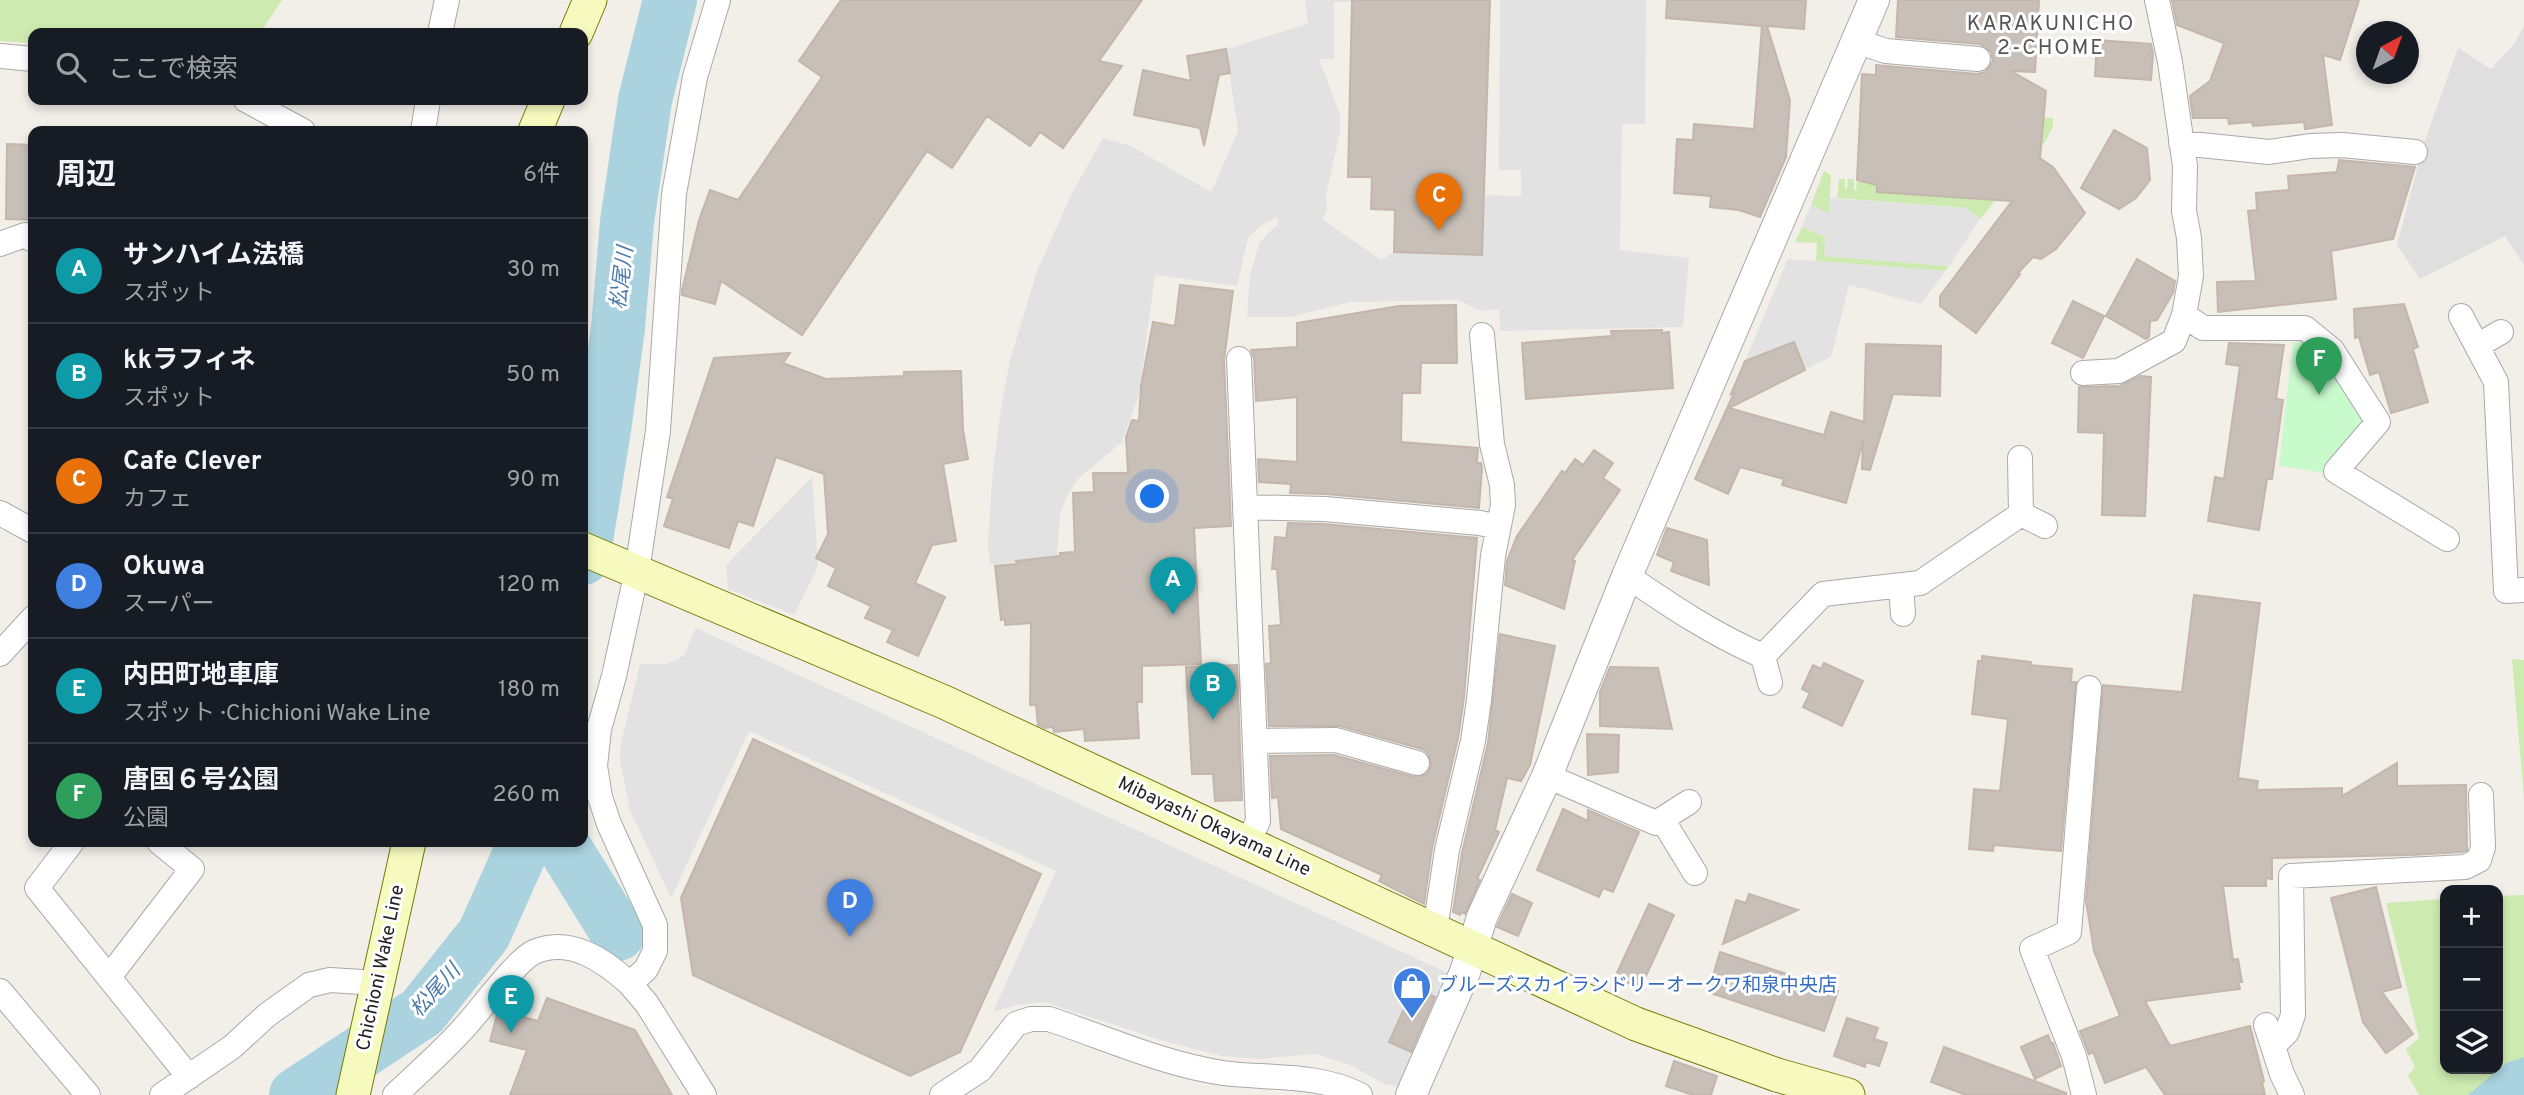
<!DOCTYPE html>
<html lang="ja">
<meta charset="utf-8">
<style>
:root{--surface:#171b24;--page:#242831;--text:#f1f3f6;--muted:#9ea1a6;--line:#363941;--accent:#d40000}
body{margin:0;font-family:Overpass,"Noto Sans JP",sans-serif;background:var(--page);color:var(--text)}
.controls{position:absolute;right:21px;bottom:21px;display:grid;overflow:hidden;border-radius:14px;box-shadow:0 4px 10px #0003}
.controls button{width:63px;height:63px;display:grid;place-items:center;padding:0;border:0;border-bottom:2px solid var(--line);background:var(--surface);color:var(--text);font:35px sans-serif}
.compass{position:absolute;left:2356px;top:21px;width:63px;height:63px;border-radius:50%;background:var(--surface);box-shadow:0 4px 10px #0003;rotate:41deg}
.you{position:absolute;left:1153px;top:497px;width:24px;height:24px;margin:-18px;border:5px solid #fff;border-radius:50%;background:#1a73e8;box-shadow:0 0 0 10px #1a73e833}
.badge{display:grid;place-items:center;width:46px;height:46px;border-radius:50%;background:var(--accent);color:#fff;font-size:23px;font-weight:700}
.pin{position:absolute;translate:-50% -58px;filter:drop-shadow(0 2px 4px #0008)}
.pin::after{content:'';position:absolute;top:37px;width:24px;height:21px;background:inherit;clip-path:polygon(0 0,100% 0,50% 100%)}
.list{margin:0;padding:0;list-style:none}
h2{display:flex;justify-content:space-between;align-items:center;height:91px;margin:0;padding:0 28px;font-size:30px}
h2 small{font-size:23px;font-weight:400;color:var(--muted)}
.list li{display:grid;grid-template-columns:46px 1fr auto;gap:21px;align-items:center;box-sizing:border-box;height:105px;padding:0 28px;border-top:2px solid var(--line)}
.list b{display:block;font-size:26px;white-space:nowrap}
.list p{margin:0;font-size:23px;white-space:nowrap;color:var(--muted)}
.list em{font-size:23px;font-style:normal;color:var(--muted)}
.icon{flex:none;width:38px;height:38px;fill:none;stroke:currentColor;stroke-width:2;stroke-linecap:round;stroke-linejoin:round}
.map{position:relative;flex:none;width:2524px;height:1095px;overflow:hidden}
.search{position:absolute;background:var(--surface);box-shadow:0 4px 10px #0003;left:28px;top:28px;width:560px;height:77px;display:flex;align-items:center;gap:18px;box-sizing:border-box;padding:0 24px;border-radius:14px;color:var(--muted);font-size:26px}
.panel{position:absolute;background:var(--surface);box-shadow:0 4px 10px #0003;left:28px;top:126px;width:560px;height:721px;border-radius:14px}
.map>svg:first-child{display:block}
.residential{fill:#e0dfdf}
.grass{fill:#cdebb0}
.park{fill:#c8facc}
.parking{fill:#e2e2e2}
.water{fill:#aad3df}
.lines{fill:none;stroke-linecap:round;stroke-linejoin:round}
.river{stroke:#aad3df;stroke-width:54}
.building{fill:#c7bfb8;stroke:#c4b6ab;stroke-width:2}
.minor-casing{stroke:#a9a9a9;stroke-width:26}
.tertiary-casing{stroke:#a9a9a9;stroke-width:32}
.secondary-casing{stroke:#707d05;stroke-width:35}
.minor{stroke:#fff;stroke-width:24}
.tertiary{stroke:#fff;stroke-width:30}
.secondary{stroke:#f7fabf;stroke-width:33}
.labels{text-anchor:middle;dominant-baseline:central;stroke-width:6;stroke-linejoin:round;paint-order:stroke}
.street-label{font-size:19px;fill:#222;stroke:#fff}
.shop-label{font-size:19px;fill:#366cbe;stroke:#fff;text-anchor:start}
.neighbourhood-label{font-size:21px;letter-spacing:2px;fill:#555;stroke:#fff}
.water-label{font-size:21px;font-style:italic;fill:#4a7aab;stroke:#fff}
</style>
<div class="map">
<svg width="2524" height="1095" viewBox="0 0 2524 1095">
<rect width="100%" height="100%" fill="#f2efe9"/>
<path class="residential" d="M2524 26V265L2505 236 2420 279 2397 245 2424 143 2458 48 2491 69 2514 44Z"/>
<path class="grass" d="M0 0H282L260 33H33V43L0 41Z
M1986 115 2053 118V126L2045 142 1980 219 1966 208 1837 198 1839 179H1845V189H1847L1848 179H1854V190H1856L1857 180 1877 182V192L1990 200 1995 127Z
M1824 171 1831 175 1829 214 1811 205Z
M1802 227 1825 236V256L1949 266 1945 271 1816 261 1817 243 1795 242Z
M2512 659 2524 660V799Z
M2524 895V1095H2419L2408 1076 2415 1067 2406 1049 2419 1038 2386 903 2445 899V1069H2498V896Z"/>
<path class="park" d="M2293 342H2304L2320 353 2366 421 2325 473 2279 466Z"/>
<path class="parking" d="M1305 0H1352V2H1334V59H1319L1340 115V131L1326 196 1327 209 1322 219 1381 260 1394 252 1482 255 1484 195 1521 196V170H1499L1500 0H1646L1645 124H1622L1620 250 1689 258 1683 327 1500 331 1499 309 1480 311 1459 300 1350 302 1291 317H1247L1250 276 1259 244 1268 233 1278 225 1277 217 1260 226 1248 238 1237 286 1155 275 1139 394 1122 442 1078 479 1068 494 1060 514 1057 557 990 565 988 545 992 479 1001 408 1010 360 1037 271 1070 197 1103 138 1131 146 1211 192 1238 131 1226 49 1308 24Z
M1830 198 1966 208 1980 219 1949 266 1824 256 1825 236 1802 227 1811 205 1829 214Z
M1788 259 1945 271 1921 304 1849 285 1831 356 1805 370 1794 342 1745 361Z
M812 477 818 566 794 615 728 589 726 565Z
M696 628 1448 973 1399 1086 1384 1084 1350 1065 1316 1054 1260 1059 1222 1056 1167 1042 1044 1002 1017 1005 993 1012 1056 871 749 731 671 898 630 810 620 761 621 743 640 664H666L677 660 684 655Z"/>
<path class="water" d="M2524 1057V1095H2468L2506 1063Z"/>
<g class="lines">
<path class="river" d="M583 558 604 430 618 328 627 222 645 100 670 0
M561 842 618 934
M296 1095 422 1012 484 934 525 842"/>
</g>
<path class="building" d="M841 0H1142L1099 61 1122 66 1063 148 1040 132 1030 146 987 116 952 168 927 151 802 335 721 281 715 304 682 295V290L699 220 710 190 738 200 822 77 799 61Z
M1352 0H1490L1482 255 1394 252 1395 210 1371 209 1372 177H1348Z
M1667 0H1806L1804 29 1767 26 1790 100 1786 157 1760 217 1739 210 1710 207 1711 196 1674 193 1677 139 1693 140 1694 124 1754 129 1762 26 1666 18Z
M1898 0H2039L2035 72 2011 71 2046 91 2040 158 2053 167 2085 213 2056 249 2041 259 2033 257 2018 273 2020 274 1976 333 1940 306V296L2012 201 1877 192V185L1857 180 1862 74 1876 75V65L1977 74 1985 72 1993 61 1991 52 1980 44 1896 37Z
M2172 0H2359L2340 60 2323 55 2332 125 2305 129 2304 122 2253 126 2252 122 2229 124 2228 118H2193L2190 96 2210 81 2224 43 2177 25Z
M2097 40 2151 44 2153 54 2151 80 2095 76Z
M1226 49 1230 73 1219 75 1204 146 1200 128 1134 115 1143 70 1191 81 1187 56Z
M2114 130 2147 148 2150 180 2136 198 2119 209 2081 188Z
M7 144 33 145V220L6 219Z
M2339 160 2415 167 2393 239 2331 251 2336 299 2218 312 2217 282 2256 281 2248 211 2257 210 2256 193 2289 190 2288 176 2337 172Z
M2137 259 2175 281 2173 293 2157 320 2150 321 2149 337 2146 339 2106 316Z
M1180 285 1233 291 1224 360 1231 526 1194 528 1201 664 1142 666V702H1137L1139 738 1085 741 1084 729 1054 732 1053 727 1045 728 1038 725 1036 705H1030L1031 623 1005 625V619L1001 620 995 566 1017 564 1016 561 1060 556V553L1075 552 1073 493 1094 492 1093 473H1128L1126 437 1132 420 1139 421 1141 386 1153 322 1175 326Z
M2073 301 2104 316 2083 358 2052 343Z
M2404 304 2418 347 2413 349 2428 402 2391 413 2379 372 2370 375 2359 337 2355 338 2354 309Z
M1456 305 1457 363H1421L1420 393H1402L1401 442 1478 448 1477 463H1481L1482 468 1479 508 1326 494 1290 493 1291 484 1259 482 1258 459 1297 462V397L1256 401 1254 358 1251 350 1297 347V323L1399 306Z
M1662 330V333L1669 332 1673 388 1526 399 1522 343 1612 336 1611 331Z
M1794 342 1805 370 1729 408 1824 435 1831 412 1864 422 1866 344 1941 346 1940 396 1893 394 1870 470 1862 469 1863 441 1846 503 1782 485 1784 479 1740 467 1728 494 1695 479 1734 393 1731 394 1745 361Z
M2229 343 2284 345 2276 399 2283 400 2272 479H2267L2259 530 2208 521 2215 477 2224 479 2240 366 2226 364Z
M790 353 783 363 826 379 904 376V372L961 371 963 430 968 459 943 464 956 541 932 545 915 583 945 597 918 656 887 642 893 630 865 618 871 606 828 586 836 568 816 558 828 534 824 474 776 457 753 526 738 521 729 548 664 526 673 499 667 497 714 358Z
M2140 376 2151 377 2145 516 2102 515 2104 433 2078 432 2079 387 2120 386Z
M1594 450 1613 463 1603 478 1620 490 1572 560 1575 561 1564 609 1505 585 1507 561 1517 536 1562 471 1565 473 1575 459 1583 465Z
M1288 523 1324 524 1477 538 1464 698 1458 738 1432 848 1424 904 1379 881 1382 875 1281 829 1278 797 1272 798 1270 756 1334 755 1414 777 1427 774 1431 766 1428 753 1422 749 1340 726H1269L1266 664 1271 663 1269 626 1281 625 1277 569H1272L1275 537 1286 538Z
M1667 528 1707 540 1709 585 1671 571 1674 562 1657 555Z
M2194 595 2260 603 2238 778 2258 781 2257 790 2342 788V796L2397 763V786L2466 785 2467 850 2461 852 2411 855 2272 858V879L2266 878V886H2223L2233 960 2238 959 2242 982H2238L2240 989 2145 1001 2170 1046 2250 1026 2264 1081 2262 1082 2265 1095H2165L2146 1067 2105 1083 2093 1052 2089 1054 2080 1031 2120 1016 2094 951 2086 901 2103 685 2182 692Z
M1500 634 1555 646 1530 765 1521 781 1507 778 1495 830 1499 832 1477 879 1480 880 1465 914 1461 912 1460 915 1453 912 1462 853 1488 743Z
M1982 656 2031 662 2030 665 2072 669 2071 682H2076L2061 851 1994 845 1993 851 1969 849 1974 789 2000 791 2008 719 1972 714 1978 661H1982Z
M1824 663 1863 681 1842 726 1803 707 1810 693 1802 689 1813 665 1821 669Z
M1237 665 1242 800 1215 801 1213 774H1192L1186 667Z
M1610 667 1658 668 1672 729 1600 726V692Z
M1587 734 1619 735 1618 772 1588 775Z
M753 739 1041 874 960 1052 910 1076 693 975 681 898Z
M1563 809 1588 821V810L1639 832 1613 892 1603 888 1599 897 1537 870Z
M2376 887 2401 987 2382 992 2413 1034 2386 1053 2363 1022 2331 898Z
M1512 894 1532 903 1518 936 1497 927Z
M1749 894 1798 910 1723 944 1736 900 1746 903Z
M1649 904 1674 915 1640 989 1615 977Z
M1720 952 1838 991 1824 1031 1708 992Z
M1414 987 1435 997 1411 1052 1389 1042Z
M547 998 635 1030 672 1095H510L527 1050 490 1041 497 1015 519 1021 520 1016 538 1021Z
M1847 1018 1878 1028 1874 1039 1887 1043 1879 1066 1866 1062 1865 1067 1834 1056Z
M2048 1035 2051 1043H2053L2061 1066 2035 1079 2021 1047Z
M1944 1047 2066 1093V1095H1966L1931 1082Z
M1674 1061 1717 1076 1711 1095H1693L1666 1086Z"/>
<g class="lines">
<defs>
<path id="minor" d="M2157 0 2170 62 2185 166 2184 211 2189 238 2191 276 2184 315
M440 33 447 0
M1856 41 1886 51 1978 59
M0 56 33 59
M246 100 303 131
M423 131 428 100
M2181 143 2269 152 2310 146 2342 145 2415 152
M0 244 25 235 33 240
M2461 316 2496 382 2506 591 2524 590
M2477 346 2501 332
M1239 359 1258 821 1248 842
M2083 373 2119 371 2174 341 2184 315 2203 328H2305L2332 350 2378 422 2336 471 2447 539
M1245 507 1325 509 1480 523 1498 527
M0 513 33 531
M2021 514 2045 526
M1627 576C1671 606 1714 635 1763 656L1823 594 1920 583 2021 514 2020 458
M1901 586 1903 614
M0 654 33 618
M1763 656 1770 683
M1255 741 1336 740 1417 763
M1547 776 1656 823 1689 802
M1662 819 1695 873
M72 842 37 888 189 1077
M1435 930 1447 850 1473 741 1479 700 1493 556 1503 505 1502 485 1492 444 1482 335
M109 977 192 869 159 842
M0 991 88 1095
M2266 1025 2282 1074 2292 1095
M2273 1046 2287 1032 2293 1015 2291 876 2465 867 2479 860 2483 847 2481 795
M162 1095 232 1047 267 1015 309 985 330 980 378 983
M395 1095C417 1074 440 1054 461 1031 477 1015 516 960 534 952 570 936 605 961 630 984
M704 1095 647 1004 630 984 646 969 655 951V925L609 824 600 797 595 766 599 729 614 676 637 571 658 431 674 194 695 77 718 0
M942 1095 980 1070 1016 1024 1031 1019H1049C1106 1038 1163 1064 1223 1073 1269 1079 1317 1073 1360 1095
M2084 1095 2074 1056 2032 949 2069 932 2089 688"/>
<path id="tertiary" d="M1411 1095 1465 972 1482 917 1547 776 1627 576 1874 0"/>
<path id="secondary" d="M576 33 590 0
M535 131 548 100
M583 549 944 702 1636 1024 1777 1075 1848 1095
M353 1095 409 842"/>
</defs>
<use href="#minor" class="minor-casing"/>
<use href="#tertiary" class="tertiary-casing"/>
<use href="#secondary" class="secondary-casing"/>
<use href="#minor" class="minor"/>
<use href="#tertiary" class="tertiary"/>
<use href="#secondary" class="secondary"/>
</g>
<defs>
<symbol id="shop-pin" viewBox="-11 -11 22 30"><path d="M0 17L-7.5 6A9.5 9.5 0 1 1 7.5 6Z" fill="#3f7fe0" stroke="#fff"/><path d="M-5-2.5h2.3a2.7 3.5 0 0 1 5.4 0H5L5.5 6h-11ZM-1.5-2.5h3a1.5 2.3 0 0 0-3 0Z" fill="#fff"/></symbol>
</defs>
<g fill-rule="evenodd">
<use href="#shop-pin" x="1390" y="964" width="44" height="60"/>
</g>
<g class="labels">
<g class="street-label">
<text transform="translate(1214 827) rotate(25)">Mibayashi Okayama Line</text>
<text transform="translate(381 968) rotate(-78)">Chichioni Wake Line</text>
</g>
<g class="shop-label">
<text x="1439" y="986">ブルーズスカイランドリーオークワ和泉中央店</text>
</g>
<g class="neighbourhood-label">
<text x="2051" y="24">KARAKUNICHO<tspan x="2051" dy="24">2-CHOME</tspan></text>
</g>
<g class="water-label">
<text transform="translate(623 278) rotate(-83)">松尾川</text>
<text transform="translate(436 991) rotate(-48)">松尾川</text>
</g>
</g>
</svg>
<div class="controls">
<button>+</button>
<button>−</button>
<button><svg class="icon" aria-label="layers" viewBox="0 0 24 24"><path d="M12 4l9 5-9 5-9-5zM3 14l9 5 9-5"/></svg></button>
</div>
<svg class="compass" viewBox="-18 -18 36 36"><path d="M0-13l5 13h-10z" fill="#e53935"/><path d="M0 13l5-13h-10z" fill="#9ea1a6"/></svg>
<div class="you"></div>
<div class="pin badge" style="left:1173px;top:615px;background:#0f9aa8">A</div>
<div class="pin badge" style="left:1213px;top:720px;background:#0f9aa8">B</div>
<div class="pin badge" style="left:1439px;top:231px;background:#e8710a">C</div>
<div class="pin badge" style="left:850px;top:937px;background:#3f7fe0">D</div>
<div class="pin badge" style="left:511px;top:1033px;background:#0f9aa8">E</div>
<div class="pin badge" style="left:2319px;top:395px;background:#2e9e5b">F</div>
<div class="search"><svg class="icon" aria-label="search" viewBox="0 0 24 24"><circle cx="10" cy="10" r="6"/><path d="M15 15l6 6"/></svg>ここで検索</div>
<section class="panel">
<h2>周辺<small>6件</small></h2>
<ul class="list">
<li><span class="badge" style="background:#0f9aa8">A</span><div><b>サンハイム法橋</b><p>スポット</p></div><em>30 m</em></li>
<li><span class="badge" style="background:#0f9aa8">B</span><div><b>kkラフィネ</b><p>スポット</p></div><em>50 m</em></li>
<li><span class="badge" style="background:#e8710a">C</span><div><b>Cafe Clever</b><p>カフェ</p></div><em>90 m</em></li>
<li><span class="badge" style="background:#3f7fe0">D</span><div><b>Okuwa</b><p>スーパー</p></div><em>120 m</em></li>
<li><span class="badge" style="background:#0f9aa8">E</span><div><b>内田町地車庫</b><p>スポット · Chichioni Wake Line</p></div><em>180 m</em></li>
<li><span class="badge" style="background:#2e9e5b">F</span><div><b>唐国６号公園</b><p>公園</p></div><em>260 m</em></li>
</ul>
</section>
</div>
